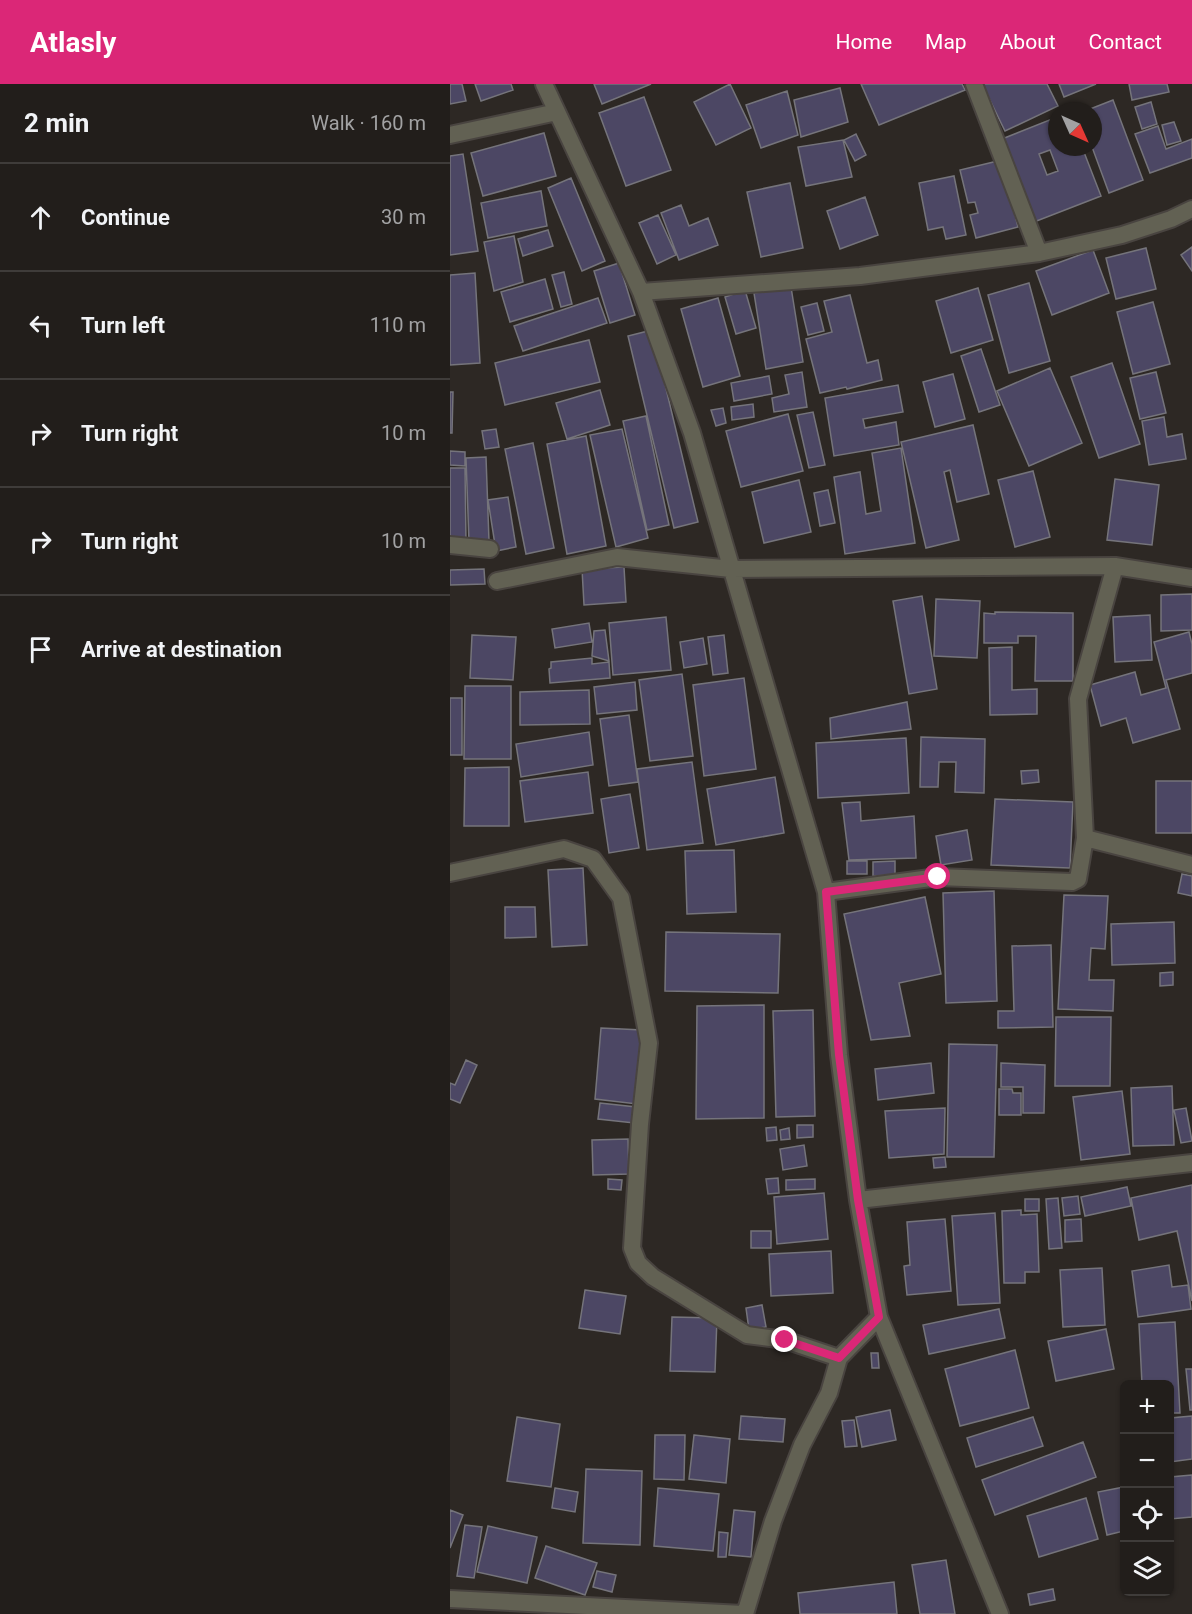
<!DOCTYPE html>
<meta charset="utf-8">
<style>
:root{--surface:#221e1b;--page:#2a2724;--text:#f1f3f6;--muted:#a2a2a3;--line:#3f3c3a;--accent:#db2777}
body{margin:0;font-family:Roboto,sans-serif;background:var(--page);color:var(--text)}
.controls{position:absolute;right:18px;bottom:18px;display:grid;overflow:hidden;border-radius:9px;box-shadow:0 2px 4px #0004}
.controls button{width:54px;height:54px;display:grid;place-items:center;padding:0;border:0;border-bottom:2px solid var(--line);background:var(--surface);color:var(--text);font:30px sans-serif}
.compass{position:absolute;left:598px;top:18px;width:54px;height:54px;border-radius:50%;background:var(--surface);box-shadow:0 2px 4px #0004;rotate:135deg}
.stop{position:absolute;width:18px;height:18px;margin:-14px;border:4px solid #db2777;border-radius:50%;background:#fff}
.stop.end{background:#db2777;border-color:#fff;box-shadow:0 2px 6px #0008}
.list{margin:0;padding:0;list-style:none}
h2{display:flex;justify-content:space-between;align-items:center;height:78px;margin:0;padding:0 24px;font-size:26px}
h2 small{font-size:20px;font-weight:400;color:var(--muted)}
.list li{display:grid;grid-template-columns:39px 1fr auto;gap:18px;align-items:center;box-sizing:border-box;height:108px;padding:0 24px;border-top:2px solid var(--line)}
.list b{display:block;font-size:22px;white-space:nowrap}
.list em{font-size:20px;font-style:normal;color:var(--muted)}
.icon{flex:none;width:33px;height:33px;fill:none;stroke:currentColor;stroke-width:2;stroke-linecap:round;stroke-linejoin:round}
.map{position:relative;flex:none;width:742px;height:1530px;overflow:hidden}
header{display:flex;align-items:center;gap:36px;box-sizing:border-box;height:84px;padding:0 30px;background:var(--accent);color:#fff}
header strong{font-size:28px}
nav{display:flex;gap:33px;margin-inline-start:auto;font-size:21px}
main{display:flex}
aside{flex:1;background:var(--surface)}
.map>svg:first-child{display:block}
.building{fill:#4c4764;stroke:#75747b;stroke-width:1.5;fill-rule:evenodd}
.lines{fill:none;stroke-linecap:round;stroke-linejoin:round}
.minor-casing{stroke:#494440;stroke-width:20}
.minor{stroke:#626153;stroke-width:16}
.route{stroke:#db2777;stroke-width:8}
</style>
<header>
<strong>Atlasly</strong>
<nav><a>Home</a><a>Map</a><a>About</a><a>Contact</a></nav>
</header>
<main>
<aside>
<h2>2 min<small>Walk · 160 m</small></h2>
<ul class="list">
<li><svg class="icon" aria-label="ahead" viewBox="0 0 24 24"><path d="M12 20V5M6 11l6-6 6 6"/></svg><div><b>Continue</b></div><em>30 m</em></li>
<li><svg class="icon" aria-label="left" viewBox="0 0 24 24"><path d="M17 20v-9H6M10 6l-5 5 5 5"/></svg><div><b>Turn left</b></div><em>110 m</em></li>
<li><svg class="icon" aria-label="right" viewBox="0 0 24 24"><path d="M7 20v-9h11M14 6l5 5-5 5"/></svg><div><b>Turn right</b></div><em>10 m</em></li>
<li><svg class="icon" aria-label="right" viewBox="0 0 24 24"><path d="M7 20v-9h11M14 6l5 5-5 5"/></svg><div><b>Turn right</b></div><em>10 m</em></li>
<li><svg class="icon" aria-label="arrive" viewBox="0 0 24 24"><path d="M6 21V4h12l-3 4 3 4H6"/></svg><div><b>Arrive at destination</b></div></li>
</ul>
</aside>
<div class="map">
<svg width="742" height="1530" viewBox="0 0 742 1530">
<rect width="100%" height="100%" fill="#2d2824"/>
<path class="building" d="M0 0H12L16 17 0 20Z
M25 0H61L63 6 31 17Z
M144 0H201L152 20Z
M280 0 301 44 266 61 244 18Z
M411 0H512L515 6 429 41Z
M532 0H597L608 22 555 47Z
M609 0H646L614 13Z
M679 0H717L719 8 682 16Z
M390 4 398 38 351 53 344 16Z
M337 7 348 51 311 64 296 21Z
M194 13 221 86 176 102 149 29Z
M663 16 693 96 659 109 642 63 643 27H635Z
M701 18 707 40 692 45 685 23Z
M607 33V63H632L651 112 584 138 552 55ZM600 66 608 87 597 91 589 70Z
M724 38 731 57 717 61 712 41Z
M708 42 716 65 742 55V74L700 89 685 50Z
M94 49 106 92 33 112 21 69Z
M406 50 416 71 405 77 394 56Z
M393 56 402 93 356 102 348 63Z
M13 70 28 167 0 171V72Z
M552 76 568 143 526 154 520 131 528 129 525 118 518 119 510 86Z
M504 92 516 151 496 155 493 143 478 146 469 99Z
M121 94 155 177 132 187 98 104Z
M340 99 353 164 311 173 297 108Z
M91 107 97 142 38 154 31 119Z
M415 113 428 151 390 165 377 127Z
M231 121 239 142 258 134 268 161 229 176 211 129Z
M208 131 226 171 207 180 189 139Z
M98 146 103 162 73 172 68 155Z
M64 152 73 198 44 207 34 158Z
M742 163V187L731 171Z
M696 164 706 205 666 215 656 174Z
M643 166 659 209 602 231 586 187Z
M169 179 185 231 160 239 144 187Z
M114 188 122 220 111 223 102 191Z
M25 189 30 279 0 281V191Z
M95 195 103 225 60 238 51 208Z
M579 199 600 277 559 289 538 211Z
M341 203 353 278 316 285 304 209Z
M528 204 543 256 501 269 486 217Z
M295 206 306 244 286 250 275 213Z
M400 211 417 279 428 276 432 296 397 305 396 303 370 309 356 255 382 248 374 217Z
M148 214 157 239 73 267 64 242Z
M268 214 290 292 253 303 231 225Z
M703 218 720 280 683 290 667 228Z
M367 219 374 247 358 251 351 223Z
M202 246 248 438 224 444 178 252Z
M139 256 150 298 55 321 45 279Z
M531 265 550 321 529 328 511 272Z
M662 279 690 360 649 374 621 293Z
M600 284 632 359 579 382 547 307Z
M352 288 357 323 324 328 322 314 339 310 335 291Z
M706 288 716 329 690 335 680 294Z
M503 290 515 335 485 343 473 298Z
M319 292 322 310 284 317 281 299Z
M448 301 453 328 413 335 415 344 446 338 449 361 384 372 375 314Z
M150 306 160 341 117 355 106 319Z
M0 308H3L2 349H0Z
M303 320 304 333 282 336 281 323Z
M273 324 276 339 266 342 261 326Z
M363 328 375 381 359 384 347 331Z
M338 330 353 387 291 403 276 347Z
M196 332 219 441 197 446 173 337Z
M714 333 717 353 732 350 736 375 699 381 692 337Z
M523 341 539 410 507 418 500 386 494 388 509 456 476 464 451 358Z
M46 345 49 363 35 365 32 347Z
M172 345 198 454 166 463 140 351Z
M136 352 156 462 117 470 97 360Z
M83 359 104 464 76 470 55 365Z
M451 364 465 459 395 470 384 393 410 388 416 430 431 427 422 369Z
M0 367 15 368V382L0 381Z
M36 373 39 457 19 458 16 374Z
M0 384H15L16 459H0Z
M583 387 600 453 565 463 548 396Z
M665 395 709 401 702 461 657 456Z
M349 396 361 448 314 459 302 408Z
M378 406 385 439 370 442 364 409Z
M58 413 66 463 46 467 38 416Z
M174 483 176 518 134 521 132 485Z
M34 485 35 500 0 501V486Z
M742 510V546L711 547V511Z
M472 512 487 605 459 610 443 517Z
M486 515 530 517 527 574 484 572Z
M545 528 623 529V597H585L586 552H568V559H534V529L545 530Z
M700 531 702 576 665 578 663 533Z
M216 533 221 586 163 591 159 539Z
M139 539 142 558 105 564 102 545Z
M155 546 159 577 142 572 144 547Z
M739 548 742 560V589L716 596 730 645 683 659 676 634 651 642 640 601 685 588 691 611 716 604 704 558Z
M22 551 66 553 63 596 20 594Z
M274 551 278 589 263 591 258 553Z
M253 554 257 580 234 584 230 558Z
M562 563V606L587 605V630L540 631 539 564Z
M142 574V580L159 578 160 594 100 599 99 585 101 584V578Z
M232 590 243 672 200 677 189 596Z
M294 594 306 685 254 692 243 601Z
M185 598 187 626 147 630 144 603Z
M15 602H61V675H14Z
M139 606 140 640 70 641V608Z
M0 614H12V671H0Z
M457 618 461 645 381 655 380 634Z
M179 631 188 698 159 702 150 635Z
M139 648 143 681 71 693 66 660Z
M471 653 535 655 534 709 505 708 506 678H489L488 703H470Z
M456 654 459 709 368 714 366 659Z
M242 678 253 759 197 766 187 685Z
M59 683V742H14L15 684Z
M588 686 589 698 572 700 571 687Z
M138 688 143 729 75 738 70 697Z
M325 693 334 749 266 761 257 705Z
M706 697H742V749H706Z
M180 710 189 764 159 769 151 715Z
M545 715 623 718 620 784 541 781Z
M410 718 411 737 464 732 466 774 399 776 392 719Z
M517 746 522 776 491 781 486 752Z
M284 766 286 828 237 830 235 767Z
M397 777H417V790H397Z
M445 777V791L423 792V778Z
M133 784 137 861 102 863 98 786Z
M732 790 742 792V812L728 809Z
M544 807 547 917 496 919 493 809Z
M614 811 658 812 655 865 641 864 639 896H664L663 927 608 925Z
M475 813 491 890 449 899 460 952 421 956 394 830Z
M55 823H85L86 853 55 854Z
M724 838 725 879 662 881 661 840Z
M216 848 330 850 328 909 215 907Z
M601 861 603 943 548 944V927H564L562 862Z
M723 888V901L710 902V889Z
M314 921V1034L246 1035 247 922Z
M363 926 365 1032 326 1033 323 927Z
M606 933H661L660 1002H605Z
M151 944 192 946 187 1020 145 1015Z
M499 960 547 961 544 1073H497Z
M16 976 27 981 10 1019 0 1015V999L5 1001Z
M481 979 484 1009 428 1016 425 985Z
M551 979 595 981 594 1029H573V1003H551Z
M722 1002 724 1061 683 1062 681 1004Z
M549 1005H562L563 1009H571V1031H549Z
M672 1007 680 1070 631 1076 623 1013Z
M150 1019 186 1023 184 1039 148 1035Z
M495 1024 494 1070 439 1074 435 1027Z
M736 1024 742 1057 731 1059 724 1026Z
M347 1041H363V1053L347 1054Z
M326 1043 327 1056 317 1057 316 1044Z
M339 1044 340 1055 331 1056 330 1046Z
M178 1055 179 1090 143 1091 142 1056Z
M354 1061 357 1082 333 1086 330 1065Z
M495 1073 496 1083 484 1084 483 1074Z
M328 1094 329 1109 318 1110 316 1095Z
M158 1095 172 1096 171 1106 158 1105Z
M365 1095V1105L336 1106V1096Z
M742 1101V1217L727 1147 689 1156 681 1114Z
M677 1103 681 1122 635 1132 631 1113Z
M374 1109 378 1155 327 1160 324 1113Z
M628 1112 630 1130 614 1132 612 1114Z
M608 1114 612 1164 599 1165 596 1115Z
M575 1115H589V1127H575Z
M571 1126V1131L587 1130 589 1188H575V1199H554L552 1127Z
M545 1129 550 1219 508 1221 502 1132Z
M495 1135 501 1207 457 1211 454 1182 460 1181 457 1138Z
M631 1135 632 1157 615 1158V1136Z
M301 1147H321V1164H301Z
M381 1167 383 1209 321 1212 319 1170Z
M719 1181 722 1203 738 1201 741 1225 688 1233 682 1187Z
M652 1184 655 1241 613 1243 610 1186Z
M135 1206 176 1212 170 1250 129 1244Z
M312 1221 316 1243 299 1246 296 1224Z
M549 1225 555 1254 479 1270 473 1241Z
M222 1233 267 1234 265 1288 220 1287Z
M725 1238 730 1329H720V1300H692L689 1240Z
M656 1245 664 1285 606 1297 598 1257Z
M565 1266 579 1324 510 1342 495 1285Z
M421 1269H428L429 1284H422Z
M736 1285H742V1326H740Z
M440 1326 446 1356 412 1363 406 1333Z
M291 1332 335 1335 333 1358 289 1355Z
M742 1332V1375L720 1378V1334Z
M67 1333 110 1340 101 1403 57 1397Z
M583 1333 593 1362 526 1383 517 1354Z
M404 1336 407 1362 395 1363 392 1337Z
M205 1351H235L234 1396 204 1395Z
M244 1351 280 1355 276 1399 239 1395Z
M633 1358 646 1393 545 1431 532 1396Z
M136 1385 192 1387 190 1461 133 1459Z
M742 1391V1433L720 1435V1393Z
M674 1403V1447L657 1451 648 1408Z
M105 1404 128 1408 125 1428 102 1424Z
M208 1404 269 1410 263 1467 204 1462Z
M636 1414 648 1455 589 1473 577 1432Z
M0 1426 13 1431 0 1464Z
M284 1426 305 1428 301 1473 279 1471Z
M15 1441 32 1443 24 1494 7 1492Z
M38 1442 87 1453 77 1499 27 1488Z
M269 1448 278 1449 276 1473H268Z
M96 1462 147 1479 135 1511 85 1494Z
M496 1476 505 1530H470L462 1481Z
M147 1487 166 1491 162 1508 143 1503Z
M444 1498 447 1530H350L348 1509Z
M603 1505 605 1516 580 1521 578 1510Z"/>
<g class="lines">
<defs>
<path id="minor" d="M94 0 191 208 242 349 376 808 389 971 408 1116 429 1233 550 1530
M524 0 589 169
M0 51 107 28
M191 208 410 192 589 169 672 151 721 135 742 125
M0 461 40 465
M47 497 167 473 281 485 665 482 742 494
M635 754 742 781
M0 789 114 765 143 775 171 814 199 959 190 1040 182 1164 188 1179 203 1193 297 1251 335 1256 389 1274
M376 808 488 793 622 798 628 795 635 754 628 615 665 482
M408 1116 742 1079
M0 1515 293 1530
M295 1530 323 1437 352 1361 379 1309 389 1274 429 1233"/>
</defs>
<use href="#minor" class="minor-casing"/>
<use href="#minor" class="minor"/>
</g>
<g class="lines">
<path class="route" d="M335 1256 389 1274 429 1233 408 1116 389 971 376 808 488 793"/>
</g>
</svg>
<div class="controls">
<button>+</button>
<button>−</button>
<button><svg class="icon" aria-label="locate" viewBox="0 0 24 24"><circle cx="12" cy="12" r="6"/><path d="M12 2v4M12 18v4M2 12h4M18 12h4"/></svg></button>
<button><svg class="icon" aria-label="layers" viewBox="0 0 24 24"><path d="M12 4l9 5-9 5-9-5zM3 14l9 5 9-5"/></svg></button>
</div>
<svg class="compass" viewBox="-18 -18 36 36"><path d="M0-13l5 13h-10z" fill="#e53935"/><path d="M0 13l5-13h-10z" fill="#a2a2a3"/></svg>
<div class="stop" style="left:488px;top:793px"></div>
<div class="stop end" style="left:335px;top:1256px"></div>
</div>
</main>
